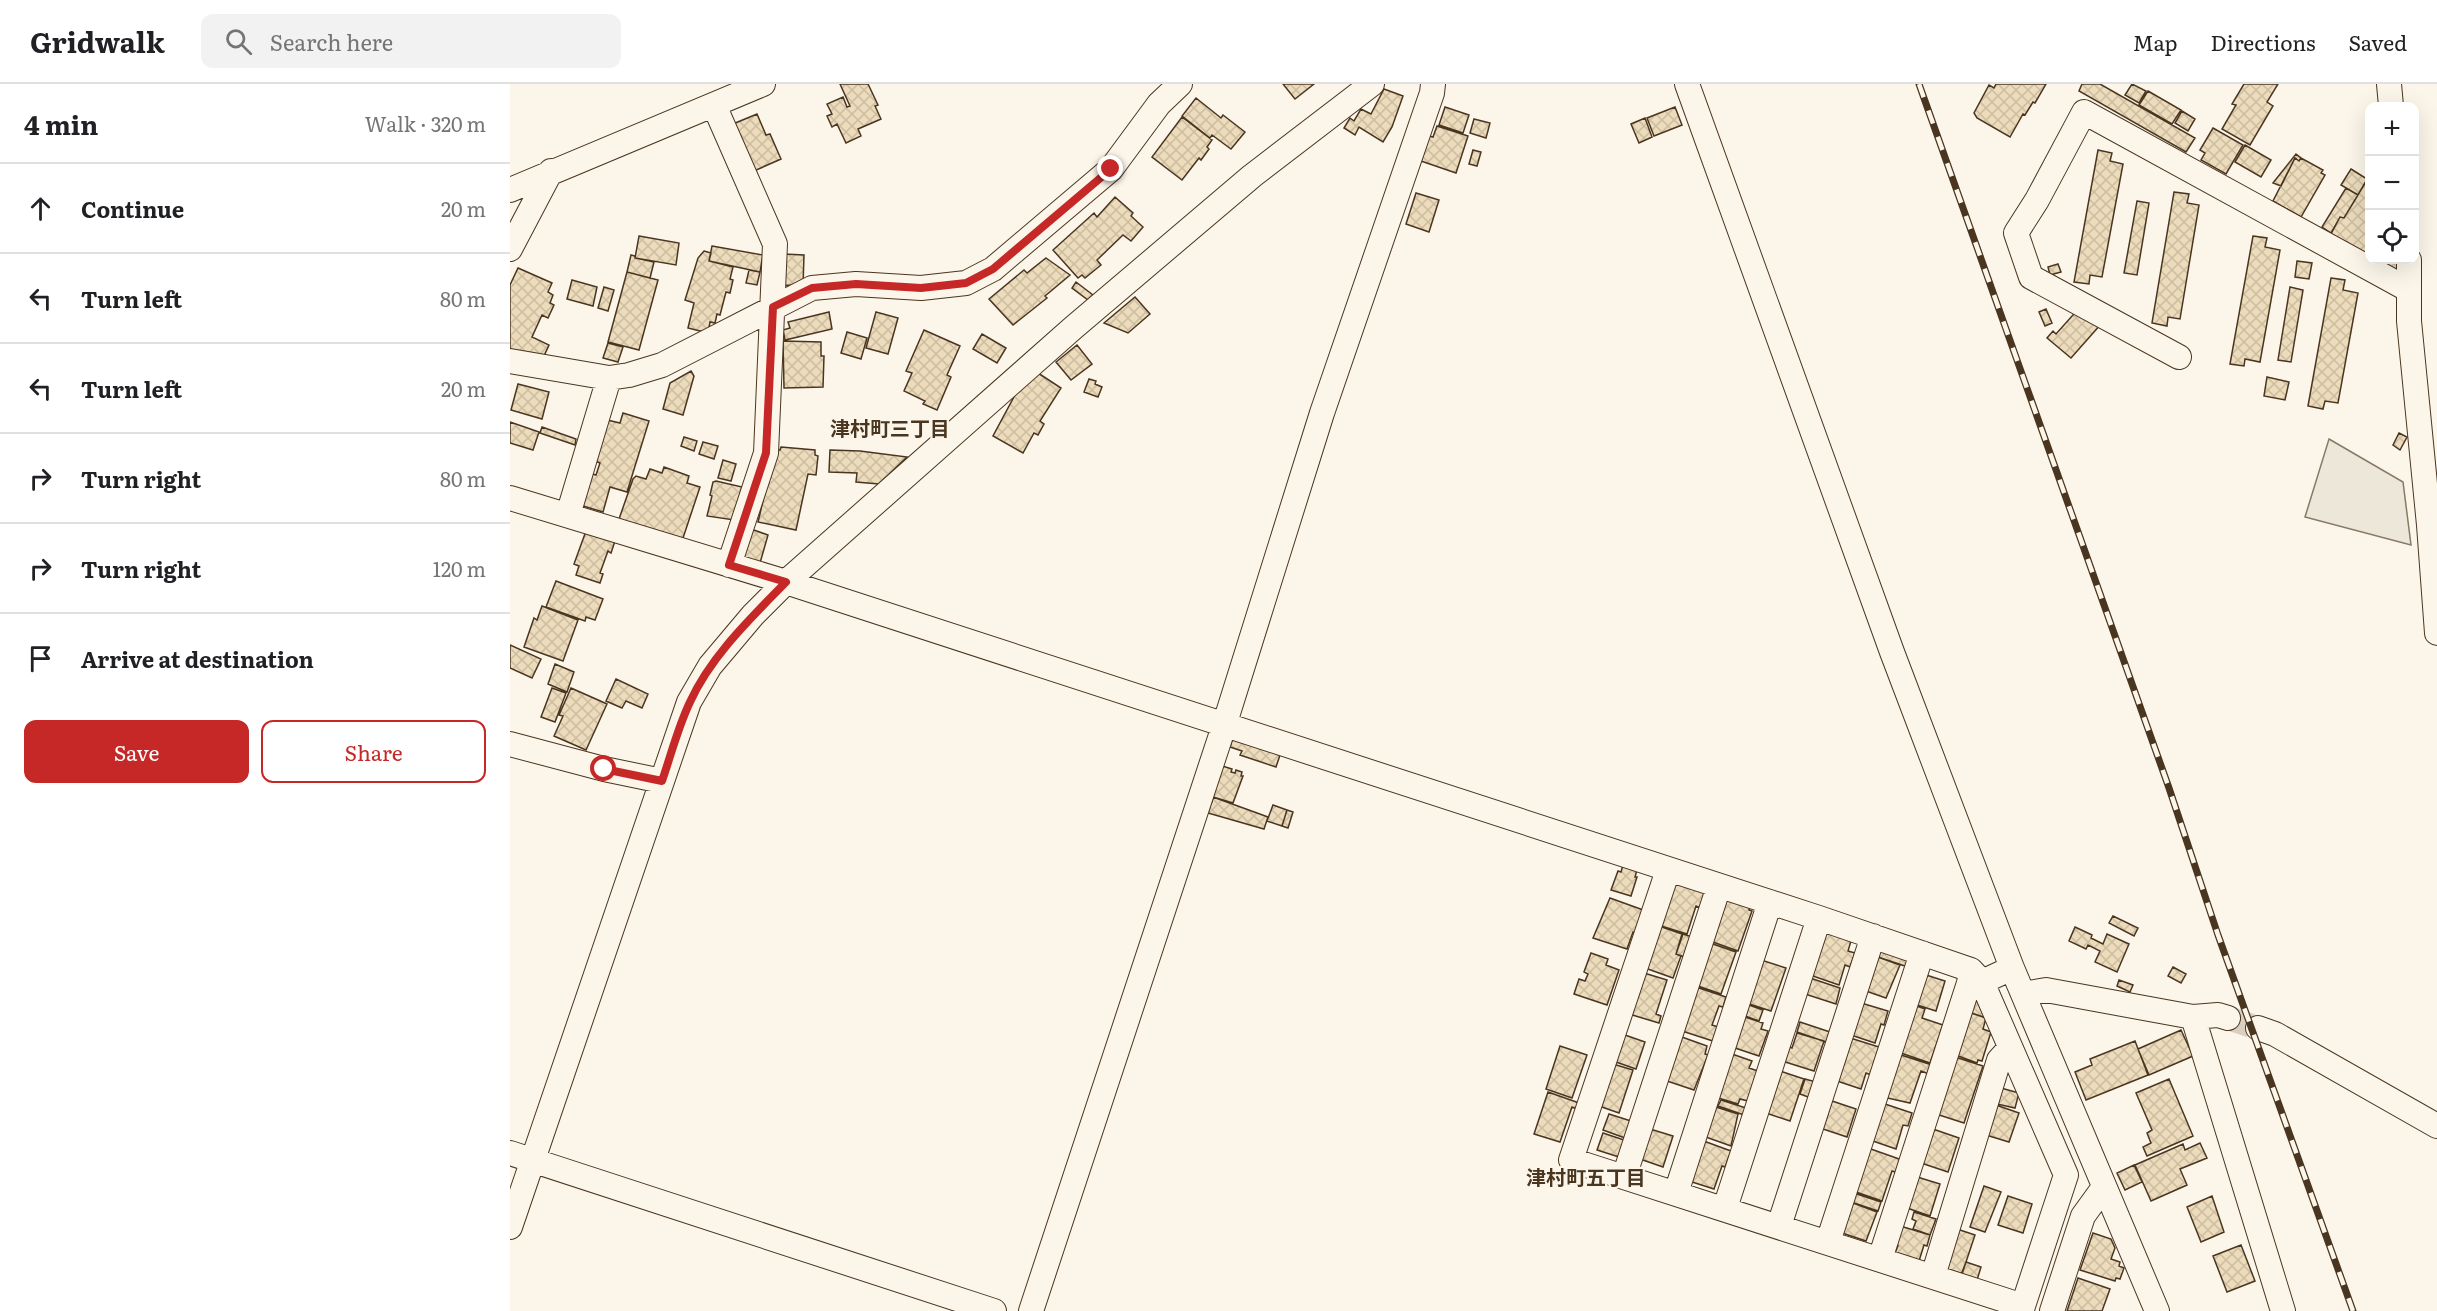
<!DOCTYPE html>
<meta charset="utf-8">
<style>
:root{--surface:#fff;--page:#f2f2f2;--text:#202124;--muted:#757577;--line:#e0e0e0;--accent:#c62828}
body{margin:0;font-family:Literata,"Noto Sans JP",serif;background:var(--page);color:var(--text)}
.controls{position:absolute;right:18px;top:18px;display:grid;overflow:hidden;border-radius:12px;box-shadow:0 6px 24px #0002}
.controls button{width:54px;height:54px;display:grid;place-items:center;padding:0;border:0;border-bottom:2px solid var(--line);background:var(--surface);color:var(--text);font:30px sans-serif}
.stop{position:absolute;width:18px;height:18px;margin:-14px;border:4px solid #c62828;border-radius:50%;background:#fff}
.stop.end{background:#c62828;border-color:#fff;box-shadow:0 2px 6px #0008}
.list{margin:0;padding:0;list-style:none}
h2{display:flex;justify-content:space-between;align-items:center;height:78px;margin:0;padding:0 24px;font-size:26px}
h2 small{font-size:20px;font-weight:400;color:var(--muted)}
.list li{display:grid;grid-template-columns:39px 1fr auto;gap:18px;align-items:center;box-sizing:border-box;height:90px;padding:0 24px;border-top:2px solid var(--line)}
.list b{display:block;font-size:22px;white-space:nowrap}
.list em{font-size:20px;font-style:normal;color:var(--muted)}
.actions{display:flex;gap:12px;padding:18px 24px}
.actions a{flex:1;padding:14px 0;border:2px solid var(--accent);border-radius:12px;text-align:center;font-size:21px;color:var(--accent)}
.actions .main{background:var(--accent);color:#fff}
.icon{flex:none;width:33px;height:33px;fill:none;stroke:currentColor;stroke-width:2;stroke-linecap:round;stroke-linejoin:round}
.map{position:relative;flex:none;width:1927px;height:1227px;overflow:hidden}
header{display:flex;align-items:center;gap:36px;box-sizing:border-box;height:84px;padding:0 30px;background:var(--surface);border-bottom:2px solid var(--line)}
header strong{font-size:28px}
nav{display:flex;gap:33px;margin-inline-start:auto;font-size:21px}
.search{width:420px;height:54px;background:var(--page);display:flex;align-items:center;gap:15px;box-sizing:border-box;padding:0 21px;border-radius:12px;color:var(--muted);font-size:22px}
main{display:flex}
aside{flex:1;background:var(--surface)}
.map>svg:first-child{display:block}
.parking{fill:#ede7d9;stroke:#887966;stroke-width:1.5}
.building{fill:url(#building-cross-hatch);stroke:#4a3520;stroke-width:1.5}
.lines{fill:none;stroke-linecap:round;stroke-linejoin:round}
.minor-tunnel{stroke:#d8cfc1;stroke-width:24;stroke-dasharray:24 12;stroke-linecap:butt}
.minor-casing{stroke:#4a3520;stroke-width:26}
.minor{stroke:#fbf6e9;stroke-width:24}
.rail-casing{stroke:#4a3520;stroke-width:7}
.rail{stroke:#fbf6e9;stroke-width:4.5;stroke-dasharray:14;stroke-linecap:butt}
.route{stroke:#c62828;stroke-width:8}
.labels{text-anchor:middle;dominant-baseline:central;stroke-width:4.5;stroke-linejoin:round;paint-order:stroke}
.neighbourhood-label{font-size:20px;font-weight:bold;fill:#4a3520;stroke:#fbf6e9}
</style>
<header>
<strong>Gridwalk</strong>
<div class="search"><svg class="icon" aria-label="search" viewBox="0 0 24 24"><circle cx="10" cy="10" r="6"/><path d="M15 15l6 6"/></svg>Search here</div>
<nav><a>Map</a><a>Directions</a><a>Saved</a></nav>
</header>
<main>
<aside>
<h2>4 min<small>Walk · 320 m</small></h2>
<ul class="list">
<li><svg class="icon" aria-label="ahead" viewBox="0 0 24 24"><path d="M12 20V5M6 11l6-6 6 6"/></svg><div><b>Continue</b></div><em>20 m</em></li>
<li><svg class="icon" aria-label="left" viewBox="0 0 24 24"><path d="M17 20v-9H6M10 6l-5 5 5 5"/></svg><div><b>Turn left</b></div><em>80 m</em></li>
<li><svg class="icon" aria-label="left" viewBox="0 0 24 24"><path d="M17 20v-9H6M10 6l-5 5 5 5"/></svg><div><b>Turn left</b></div><em>20 m</em></li>
<li><svg class="icon" aria-label="right" viewBox="0 0 24 24"><path d="M7 20v-9h11M14 6l5 5-5 5"/></svg><div><b>Turn right</b></div><em>80 m</em></li>
<li><svg class="icon" aria-label="right" viewBox="0 0 24 24"><path d="M7 20v-9h11M14 6l5 5-5 5"/></svg><div><b>Turn right</b></div><em>120 m</em></li>
<li><svg class="icon" aria-label="arrive" viewBox="0 0 24 24"><path d="M6 21V4h12l-3 4 3 4H6"/></svg><div><b>Arrive at destination</b></div></li>
</ul>
<div class="actions"><a class="main">Save</a><a>Share</a></div>
</aside>
<div class="map">
<svg width="1927" height="1227" viewBox="0 0 1927 1227">
<defs>
<pattern id="building-cross-hatch" width="8" height="8" patternUnits="userSpaceOnUse" patternTransform="scale(1.5)"><rect width="8" height="8" fill="#ecdcbc"/><path d="M0 0l8 8M0 8l8-8" fill="none" stroke="#ccbda1"/></pattern>
</defs>
<rect width="100%" height="100%" fill="#fbf6e9"/>
<path class="parking" d="M1819 355 1893 398 1901 461 1795 433Z"/>
<path class="building" d="M330 0H358L368 21 365 22 371 35 348 45 351 52 336 59 327 40 322 43 317 32 322 30 317 20 333 13 337 23 340 22Z
M773 0H804L785 15Z
M1486 0H1536L1525 19 1523 18 1515 31 1513 30 1500 53 1467 34 1464 29 1479 1 1484 4Z
M1572 0H1590L1685 54 1676 68 1569 7Z
M1622 0 1636 7 1629 19 1615 11Z
M1734 0H1768L1757 18 1763 22 1740 61 1712 45 1726 21 1722 20Z
M874 5 893 12 882 43 873 58 849 43 845 51 834 44 840 34 844 37 851 25 861 30Z
M1638 7 1671 26 1662 40 1629 21Z
M686 14 711 34 713 31 735 48 721 65 702 51 700 54 672 32Z
M935 23 959 31 953 49 929 41Z
M1165 23 1172 41 1144 52 1137 34Z
M1672 27 1685 35 1678 47 1665 39Z
M247 30 256 51 260 50 271 75 244 87 223 40Z
M672 33 702 56 697 63 699 65 691 76 689 74 672 96 642 73Z
M1135 34 1142 53 1129 59 1121 40Z
M964 35 980 39 976 54 960 49Z
M927 42 958 52 946 89 911 77 919 52 923 53Z
M1703 44 1733 61 1716 90 1691 76 1695 69 1690 66Z
M1735 61 1761 76 1751 93 1725 78Z
M963 66 971 68 967 82 959 80Z
M1588 66 1602 69 1600 77 1613 80 1592 193 1580 191 1579 200 1564 198Z
M1786 70 1791 74 1789 77 1785 74 1771 102 1763 99Z
M1785 74 1789 77 1791 74 1813 86 1811 89 1815 91 1791 133 1763 117Z
M1841 85 1857 95 1848 111 1831 101Z
M1860 91V172L1821 150 1830 133 1834 134Z
M1836 104 1848 111 1834 134 1830 133 1821 149 1812 143Z
M1664 108 1679 110 1677 119 1689 121 1670 235 1658 233 1657 242 1642 239Z
M906 109 929 116 919 148 896 140Z
M605 113 623 129 621 132 633 143 621 157 613 151 587 176 591 181 575 194 572 191 568 194 543 166 584 129 587 133Z
M1627 117 1639 119 1627 191 1614 189Z
M129 152 169 159 166 181 125 174Z
M1743 152 1757 154 1755 163 1770 166 1750 278 1735 275 1734 282 1720 280Z
M202 162 253 171 250 188 199 177Z
M194 167 201 169 199 177 223 183 220 195 223 196 220 209 216 208 210 231 207 230 205 239 200 238 198 249 178 244 184 219 175 216 188 174Z
M273 170 294 171 293 202 272 201Z
M121 171 125 172V174L144 178 140 194 117 188Z
M536 174 560 191 535 212 537 214 503 241 479 215 514 186 517 189Z
M1866 176H1887V187Z
M1787 177 1802 179 1799 195 1785 193Z
M1548 180 1551 188 1540 191 1538 183Z
M8 184 42 199 38 208 43 211 40 219 44 221 38 234 32 231 22 253 39 261 33 274 0 265V201Z
M239 186 250 188 247 201 236 199Z
M117 188 148 196 129 266 98 258Z
M1821 194 1835 196 1833 206 1848 209 1828 319 1815 317 1813 325 1798 322Z
M62 196 87 203 83 222 57 215Z
M566 198 583 211 578 216 562 204Z
M94 203 104 206 98 227 88 224Z
M1780 203 1793 206 1781 278 1768 276Z
M625 213 640 230 618 249 594 239Z
M1571 222 1591 240 1561 274 1537 254 1543 247 1546 250Z
M1536 225 1542 239 1535 242 1529 228Z
M319 228 322 245 275 256 273 246 280 244 278 238Z
M366 228 388 234 378 270 356 264Z
M414 246 450 262 437 291 441 293 427 326 413 320 415 317 394 307 402 289 396 287Z
M337 248 357 254 351 275 331 269Z
M472 250 496 264 487 279 463 265Z
M273 257 311 258V272H314L313 303 274 304Z
M98 259 113 263 108 278 93 274Z
M567 261 582 280 561 296 546 278Z
M181 287 184 292 173 331 153 325 160 299Z
M528 289 551 304 530 337 534 340 528 351 524 349 513 369 483 352 505 311Z
M1757 293 1779 298 1775 316 1754 312Z
M579 295 586 297 585 300 592 303 588 313 574 308Z
M8 300 39 308 32 335 1 326Z
M113 329 139 337 117 408 100 403 93 428 70 421 79 389 86 391 90 379 85 377 97 336 110 339Z
M0 338 29 348 23 366 0 359Z
M32 343 66 355 65 361 30 349Z
M1889 349 1897 353 1890 366 1883 361Z
M174 353 187 357 184 367 171 362Z
M193 358 208 362 204 375 189 370Z
M271 363 305 366V371L308 372 306 391 298 390 286 446 248 438 265 366H270Z
M320 366 350 367 397 373 369 400 346 398 347 389 319 388Z
M213 376 226 380 221 397 208 394Z
M154 383 179 392 177 399 190 403 172 457 109 435 123 395 126 392 136 395 140 385 152 389Z
M206 397 232 403 224 436 197 432 202 412 200 411 203 398Z
M241 445 258 451 250 479 232 473Z
M76 447 105 457 101 469 98 467 90 489 93 490 90 499 66 491 69 482 64 480Z
M46 497 93 515 85 536 76 533 75 537 36 523Z
M32 522 68 536 53 577 14 563 24 534 27 536Z
M0 561 31 575 22 594 0 584Z
M45 580 64 588 57 608 38 600Z
M106 595 138 610 132 624 116 617 112 624 96 617Z
M42 604 56 609 45 638 31 633Z
M61 604 97 620 76 666 44 652 53 632 49 631Z
M723 653 771 668 766 683 730 671 732 667 720 663Z
M709 681 722 685 721 688 725 689 726 686 732 688 731 692H733L723 719 703 713 702 718 697 716Z
M703 713 758 733 754 745 698 729Z
M763 721 777 726 772 742 757 737Z
M777 726 783 728 778 744 772 742Z
M1113 781 1127 786 1125 793H1127L1121 812 1101 806 1108 787 1111 788Z
M1166 797 1198 810 1193 825 1186 822 1177 850 1148 841Z
M1100 814 1136 827 1129 849 1123 848 1117 865 1083 854Z
M1218 814 1240 822 1239 826 1242 827 1228 867 1200 857Z
M1603 832 1628 844 1624 852 1599 839Z
M1149 842 1172 850 1166 870 1171 872 1163 894 1135 884Z
M1565 843 1582 851 1581 854 1593 860 1597 850 1619 860 1607 888 1585 878 1590 867 1578 861 1576 865 1559 857Z
M1315 848 1341 857 1338 867 1345 869 1340 883 1335 881 1329 901 1300 891Z
M1173 850 1185 854 1177 874 1166 870Z
M1200 859 1226 868 1211 910 1185 901Z
M1368 864 1401 875 1398 883 1365 872Z
M1081 869 1098 875 1096 881 1109 886 1097 921 1064 910 1069 895 1075 897 1078 890 1074 888Z
M1365 872 1390 881 1376 914 1353 906Z
M1251 876 1276 884 1261 927 1236 919Z
M1663 883 1676 890 1671 899 1658 892Z
M1134 889 1157 896 1146 930 1151 932 1149 939 1119 930Z
M1413 890 1435 897 1426 927 1404 920Z
M1300 894 1330 904 1326 920 1295 910Z
M1609 896 1623 901 1620 908 1607 902Z
M1186 903 1216 913 1213 923 1209 922 1202 941 1211 944 1206 958 1172 947Z
M1468 908 1476 934 1456 927Z
M1351 919 1378 927 1374 941 1371 940 1365 959 1338 950Z
M1239 921 1253 926 1249 937 1235 932Z
M1404 921 1415 925 1412 934 1433 941 1420 979 1388 968Z
M1458 928 1476 934 1473 945 1481 948 1472 977 1468 976 1467 979 1443 970Z
M1232 932 1253 939 1251 945 1258 947 1249 972 1222 963Z
M1290 938 1320 948 1316 958 1287 948Z
M1671 946 1683 972 1639 991 1628 965Z
M1287 949 1314 957 1304 987 1272 977 1277 962 1282 964Z
M1112 950 1135 958 1126 985 1103 977Z
M1169 952 1197 962 1195 970 1198 971 1184 1006 1154 996Z
M1337 953 1369 963 1361 991 1356 989 1351 1005 1324 996Z
M1625 957 1638 991 1576 1016 1565 988 1582 981 1580 975Z
M1050 962 1077 971 1062 1014 1036 1005Z
M1222 970 1242 977 1239 984 1248 987 1238 1017 1230 1015 1228 1020 1205 1013Z
M1391 971 1422 981 1419 990 1411 987 1400 1019 1373 1013Z
M1442 972 1473 982 1454 1039 1423 1029Z
M1103 980 1123 986 1109 1029 1089 1022Z
M1270 987 1294 995 1280 1037 1256 1029Z
M1295 995 1306 998 1301 1014 1290 1010Z
M1659 995 1683 1052 1637 1072 1633 1063 1641 1059 1637 1049 1642 1046 1626 1009Z
M1491 1004 1509 1009 1505 1024 1487 1020Z
M1038 1008 1072 1020 1070 1026 1062 1023 1050 1058 1024 1050Z
M1211 1016 1239 1025 1237 1032 1208 1022Z
M1322 1017 1346 1025 1337 1053 1313 1045Z
M1372 1019 1402 1029 1398 1042 1393 1041 1386 1065 1360 1056Z
M1486 1021 1509 1029 1499 1058 1476 1051Z
M1203 1022 1228 1030 1221 1062 1193 1052Z
M1099 1030 1121 1037 1115 1054 1093 1046Z
M1420 1044 1449 1054 1438 1088 1408 1078Z
M1140 1045 1163 1052 1153 1083 1130 1075Z
M1093 1049 1114 1056 1109 1073 1087 1066Z
M1191 1056 1221 1067 1215 1083 1212 1082 1204 1105 1179 1097Z
M1690 1059 1697 1074 1670 1085 1677 1101 1641 1117 1625 1081 1673 1060 1675 1066Z
M1358 1064 1392 1076 1388 1089 1382 1087 1372 1117 1343 1107Z
M1624 1081 1632 1098 1615 1106 1607 1089Z
M1404 1092 1430 1100 1420 1132 1394 1123Z
M1474 1102 1491 1108 1475 1148 1460 1143Z
M1344 1109 1371 1118 1368 1127 1341 1118Z
M1498 1112 1522 1120 1513 1149 1488 1141Z
M1702 1112 1714 1148 1691 1158 1677 1123Z
M1343 1119 1367 1128 1356 1157 1332 1149Z
M1404 1128 1426 1135 1420 1151 1403 1145 1406 1137 1402 1135Z
M1387 1141 1420 1151 1417 1162 1414 1161 1409 1177 1385 1169 1388 1162 1381 1159Z
M1444 1144 1465 1151 1452 1190 1431 1183Z
M1583 1149 1601 1155 1605 1164 1601 1175 1610 1178 1609 1182 1614 1184 1610 1195 1606 1194 1605 1197 1570 1186Z
M1731 1161 1745 1197 1717 1208 1703 1172Z
M1456 1178 1471 1183 1467 1196 1451 1191Z
M1568 1194 1600 1205 1592 1227H1557Z"/>
<g class="lines">
<path class="minor-tunnel" d="M1718 934 1748 944"/>
<defs>
<path id="minor" d="M1177 0 1382 568 1502 884 1647 1227
M1879 0 1881 22
M204 21 265 160 256 369 219 481
M0 106 253 0
M0 165 41 87
M1899 176V237L1919 441 1927 549
M1669 273 1521 193 1506 149 1527 116 1574 28 1899 206
M0 277 99 294 119 291 152 281 302 204 346 200 411 204 456 199 483 185 601 85 649 20 670 0
M0 414 276 498 1309 834 1461 886 1472 898 1502 884
M58 431 99 294
M0 660 94 685 152 697
M1158 786 1061 1076 1513 1222 1556 1091 1472 898
M1513 910 1536 906 1683 933 1773 1227
M1683 933 1708 931 1718 934
M1748 944 1765 950 1927 1042
M0 1069 484 1227
M1114 1093 1209 802
M1166 1109 1260 818
M1215 1124 1309 834
M1269 1142 1363 852
M0 1143 179 618 200 582 243 531 276 498 563 244 742 92 862 0
M1318 1158 1412 869
M1370 1175 1459 899 1461 886
M1423 1192 1489 976 1500 964
M521 1227 714 642 812 329 922 9 923 0
M1542 1227 1573 1132 1594 1103"/>
</defs>
<use href="#minor" class="minor-casing"/>
<use href="#minor" class="minor"/>
<defs>
<path id="rail" d="M1409 0 1659 704 1708 851 1843 1227"/>
</defs>
<use href="#rail" class="rail-casing"/>
<use href="#rail" class="rail"/>
</g>
<g class="lines">
<path class="route" d="M94 685 152 697C161 671 168 643 180 618 201 572 241 534 276 498L219 481 256 369 263 223 302 204 346 200 411 204 456 199 483 185 601 85"/>
</g>
<g class="labels">
<g class="neighbourhood-label">
<text x="380" y="343">津村町三丁目</text>
<text x="1076" y="1092">津村町五丁目</text>
</g>
</g>
</svg>
<div class="controls">
<button>+</button>
<button>−</button>
<button><svg class="icon" aria-label="locate" viewBox="0 0 24 24"><circle cx="12" cy="12" r="6"/><path d="M12 2v4M12 18v4M2 12h4M18 12h4"/></svg></button>
</div>
<div class="stop" style="left:94px;top:685px"></div>
<div class="stop end" style="left:601px;top:85px"></div>
</div>
</main>
